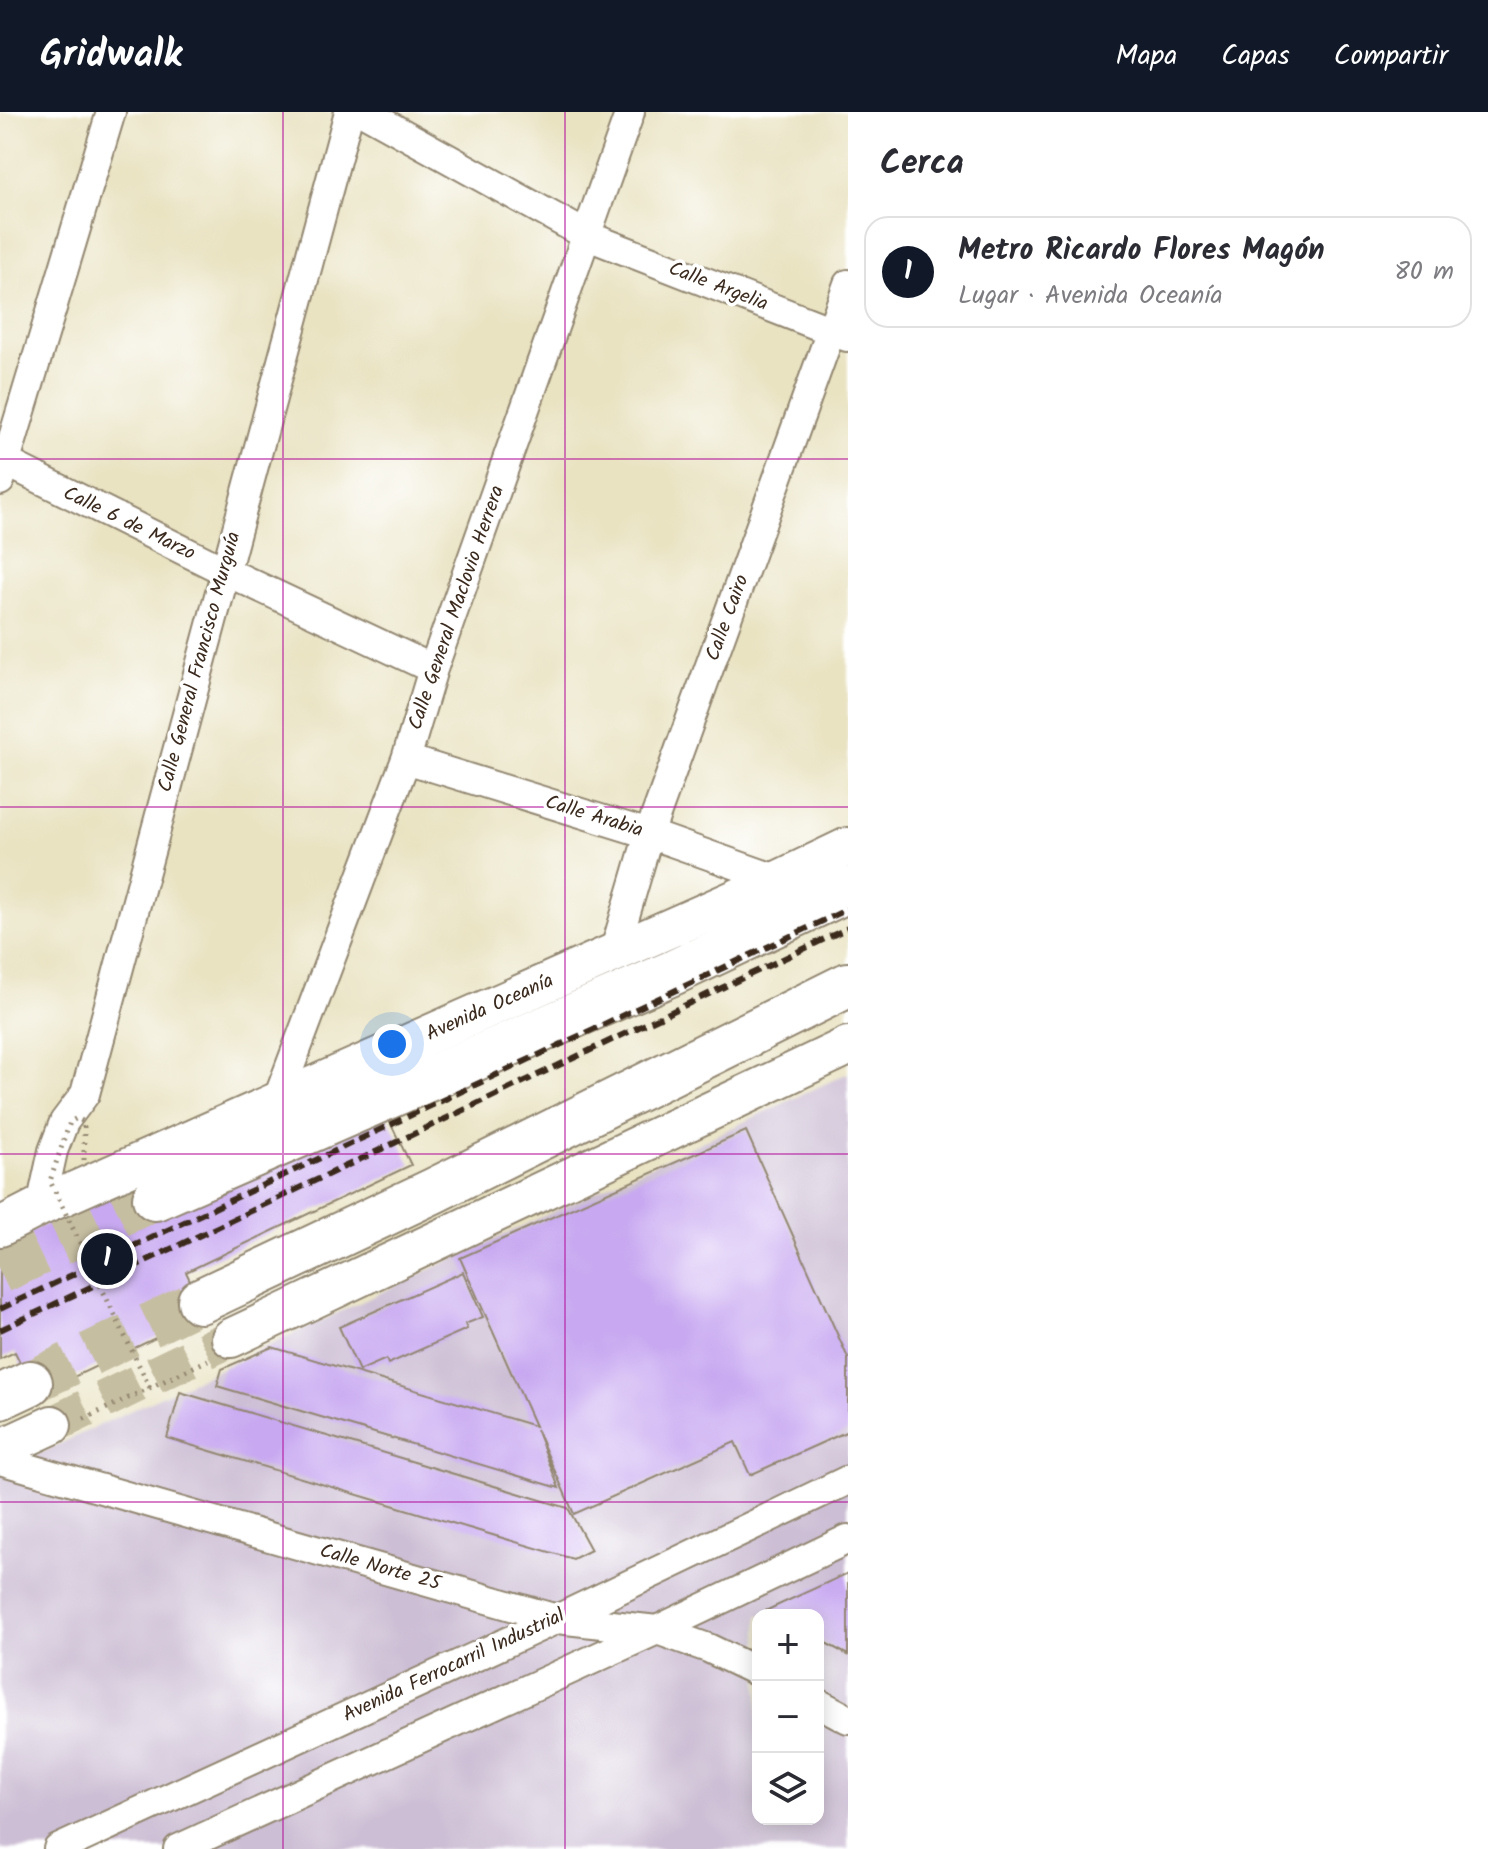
<!DOCTYPE html>
<html lang="es">
<meta charset="utf-8">
<style>
:root{--surface:#fff;--page:#f2f2f3;--text:#2b2b33;--muted:#7c7c81;--line:#e1e1e2;--accent:#111827}
body{margin:0;font-family:Kalam,sans-serif;background:var(--page);color:var(--text)}
.controls{position:absolute;right:24px;bottom:24px;display:grid;overflow:hidden;border-radius:16px;box-shadow:0 4px 20px #0003}
.controls button{width:72px;height:72px;display:grid;place-items:center;padding:0;border:0;border-bottom:2px solid var(--line);background:var(--surface);color:var(--text);font:40px sans-serif}
.you{position:absolute;left:392px;top:932px;width:28px;height:28px;margin:-20px;border:6px solid #fff;border-radius:50%;background:#1a73e8;box-shadow:0 0 0 12px #1a73e833}
.badge{display:grid;place-items:center;width:52px;height:52px;border-radius:50%;background:var(--accent);color:#fff;font-size:26px;font-weight:700}
.pin{position:absolute;translate:-50% -50%;border:4px solid #fff;box-shadow:0 2px 8px #0006}
.list{margin:0;padding:0;list-style:none}
h2{display:flex;justify-content:space-between;align-items:center;height:104px;margin:0;padding:0 32px;font-size:34px}
h2 small{font-size:26px;font-weight:400;color:var(--muted)}
.list li{display:grid;grid-template-columns:52px 1fr auto;gap:24px;align-items:center;box-sizing:border-box;height:112px;margin:0 16px 16px;padding:0 16px;border:2px solid var(--line);border-radius:24px}
.list b{display:block;font-size:30px;white-space:nowrap}
.list p{margin:0;font-size:26px;white-space:nowrap;color:var(--muted)}
.list em{font-size:26px;font-style:normal;color:var(--muted)}
.icon{flex:none;width:44px;height:44px;fill:none;stroke:currentColor;stroke-width:2;stroke-linecap:round;stroke-linejoin:round}
.map{position:relative;flex:none;width:848px;height:1737px;overflow:hidden}
header{display:flex;align-items:center;gap:48px;box-sizing:border-box;height:112px;padding:0 40px;background:var(--accent);color:#fff}
header strong{font-size:38px}
nav{display:flex;gap:44px;margin-inline-start:auto;font-size:28px}
main{display:flex}
aside{flex:1;background:var(--surface)}
.map>svg:first-child{display:block}
.industrial{fill:#ccbed4;fill-rule:evenodd}
.building{fill:#c8a9f1}
.lines{fill:none;stroke-linecap:round;stroke-linejoin:round}
.secondary-tunnel{stroke:#c6bea1;stroke-width:38;stroke-dasharray:38 19;stroke-linecap:butt}
.trunk-tunnel{stroke:#c6bea1;stroke-width:44;stroke-dasharray:44 22;stroke-linecap:butt}
.minor-casing{stroke:#928670;stroke-width:32}
.secondary-casing{stroke:#928670;stroke-width:42}
.trunk-casing{stroke:#928670;stroke-width:48}
.path{stroke:#928670;stroke-width:5;stroke-dasharray:2 6;stroke-linecap:butt}
.minor{stroke:#fff;stroke-width:28}
.secondary{stroke:#fff;stroke-width:38}
.trunk{stroke:#fff;stroke-width:44}
.rail{stroke:#3b2a1e;stroke-width:6;stroke-dasharray:12 6;stroke-linecap:butt}
.path-bridge{stroke:#928670;stroke-width:5;stroke-dasharray:2 6;stroke-linecap:butt}
.grid{fill:none;stroke:#b5179e;stroke-width:2;stroke-opacity:0.55}
.labels{text-anchor:middle;dominant-baseline:central;stroke-width:7;stroke-linejoin:round;paint-order:stroke}
.street-label{font-size:20px;fill:#3b2a1e;stroke:#fff}
</style>
<header>
<strong>Gridwalk</strong>
<nav><a>Mapa</a><a>Capas</a><a>Compartir</a></nav>
</header>
<main>
<div class="map">
<svg width="848" height="1737" viewBox="0 0 848 1737">
<rect width="100%" height="100%" fill="#fff"/>
<filter id="ink" filterUnits="userSpaceOnUse"><feTurbulence type="fractalNoise" baseFrequency=".0125" numOctaves="2"/><feDisplacementMap in="SourceGraphic" scale="16" xChannelSelector="R" yChannelSelector="G"/><feConvolveMatrix kernelMatrix="1 2 1 2 8 2 1 2 1" color-interpolation-filters="sRGB"/></filter>
<filter id="wash" filterUnits="userSpaceOnUse"><feTurbulence type="fractalNoise" baseFrequency=".006" numOctaves="4" result="noise"/><feDisplacementMap in="SourceGraphic" scale="32" xChannelSelector="R" yChannelSelector="G"/><feGaussianBlur stdDeviation="1.8" result="paint"/><feColorMatrix in="noise" values="0 0 0 0 0 0 0 0 0 0 0 0 0 0 0 0 0 1.4 0 .05"/><feComposite in="paint" operator="in"/></filter>
<g filter="url(#wash)">
<rect width="100%" height="100%" fill="#e9e3c2"/>
<path class="industrial" d="M848 961V1737H0V1360ZM758 1503H818V1707H758Z"/>
<g id="blocks">
<path class="building" d="M381 992 411 1053 186 1160 206 1202 36 1283 15 1240 0 1247V1134L144 1065Z
M746 1019 848 1246V1319L750 1363 735 1330 574 1402 536 1317 559 1376 217 1274 222 1257 272 1235 535 1314 460 1146Z
M463 1160 483 1205 465 1212 467 1217 388 1252 386 1247 359 1259 339 1215Z
M180 1280 568 1396 591 1438 573 1447 167 1326Z
M848 1461V1543L818 1527V1503H772L765 1499Z"/>
</g>
</g>
<g filter="url(#ink)">
<use href="#blocks" fill-opacity="0" stroke="#928670" stroke-width="2"/>
<g class="lines">
<path class="secondary-tunnel" d="M52 1313 231 1226"/>
<path class="trunk-tunnel" d="M0 1160 155 1086
M30 1271 200 1189"/>
<defs>
<path id="minor" d="M364 0 588 124 847 225
M0 347 225 459 433 557
M0 369 111 0
M406 647 649 722 779 768
M614 841 649 722 848 172
M277 989 406 647 433 557 630 0
M41 1094 53 1039 64 1010 85 982 349 0
M0 1348 557 1507 657 1518 708 1536 758 1560
M818 1591 848 1607
M58 1737 557 1507 848 1368
M178 1737 657 1518 848 1427"/>
<path id="secondary" d="M0 1115 41 1094 779 768 848 735
M231 1226 848 934
M0 1337 52 1313"/>
<path id="trunk" d="M155 1086 672 861 848 778
M200 1189 433 1079 848 873
M0 1285 30 1271"/>
</defs>
<use href="#minor" class="minor-casing"/>
<use href="#secondary" class="secondary-casing"/>
<use href="#trunk" class="trunk-casing"/>
<path class="path" d="M84 1307 208 1248"/>
<use href="#minor" class="minor"/>
<use href="#secondary" class="secondary"/>
<use href="#trunk" class="trunk"/>
<path class="rail" d="M0 1197 848 797
M0 1218 848 816"/>
<path class="path-bridge" d="M84 1048V1010L77 1006 70 1010 50 1069 150 1276"/>
</g>
</g>
<path class="grid" d="M283 0V1737M565 0V1737M0 347H848M0 695H848M0 1042H848M0 1390H848"/>
<g class="labels">
<g class="street-label">
<text transform="translate(718 175) rotate(21)">Calle Argelia</text>
<text transform="translate(129 412) rotate(26)">Calle 6 de Marzo</text>
<text transform="translate(457 496) rotate(-71)">Calle General Maclovio Herrera</text>
<text transform="translate(728 506) rotate(-70)">Calle Cairo</text>
<text transform="translate(200 550) rotate(-75)">Calle General Francisco Murguía</text>
<text transform="translate(594 705) rotate(17)">Calle Arabia</text>
<text transform="translate(490 896) rotate(-24)">Avenida Oceanía</text>
<text transform="translate(380 1456) rotate(16)">Calle Norte 25</text>
<text transform="translate(454 1554) rotate(-25)">Avenida Ferrocarril Industrial</text>
</g>
</g>
</svg>
<div class="controls">
<button>+</button>
<button>−</button>
<button><svg class="icon" aria-label="layers" viewBox="0 0 24 24"><path d="M12 4l9 5-9 5-9-5zM3 14l9 5 9-5"/></svg></button>
</div>
<div class="you"></div>
<div class="pin badge" style="left:107px;top:1147px">1</div>
</div>
<aside>
<h2>Cerca<small></small></h2>
<ul class="list">
<li><span class="badge">1</span><div><b>Metro Ricardo Flores Magón</b><p>Lugar · Avenida Oceanía</p></div><em>80 m</em></li>
</ul>
</aside>
</main>
